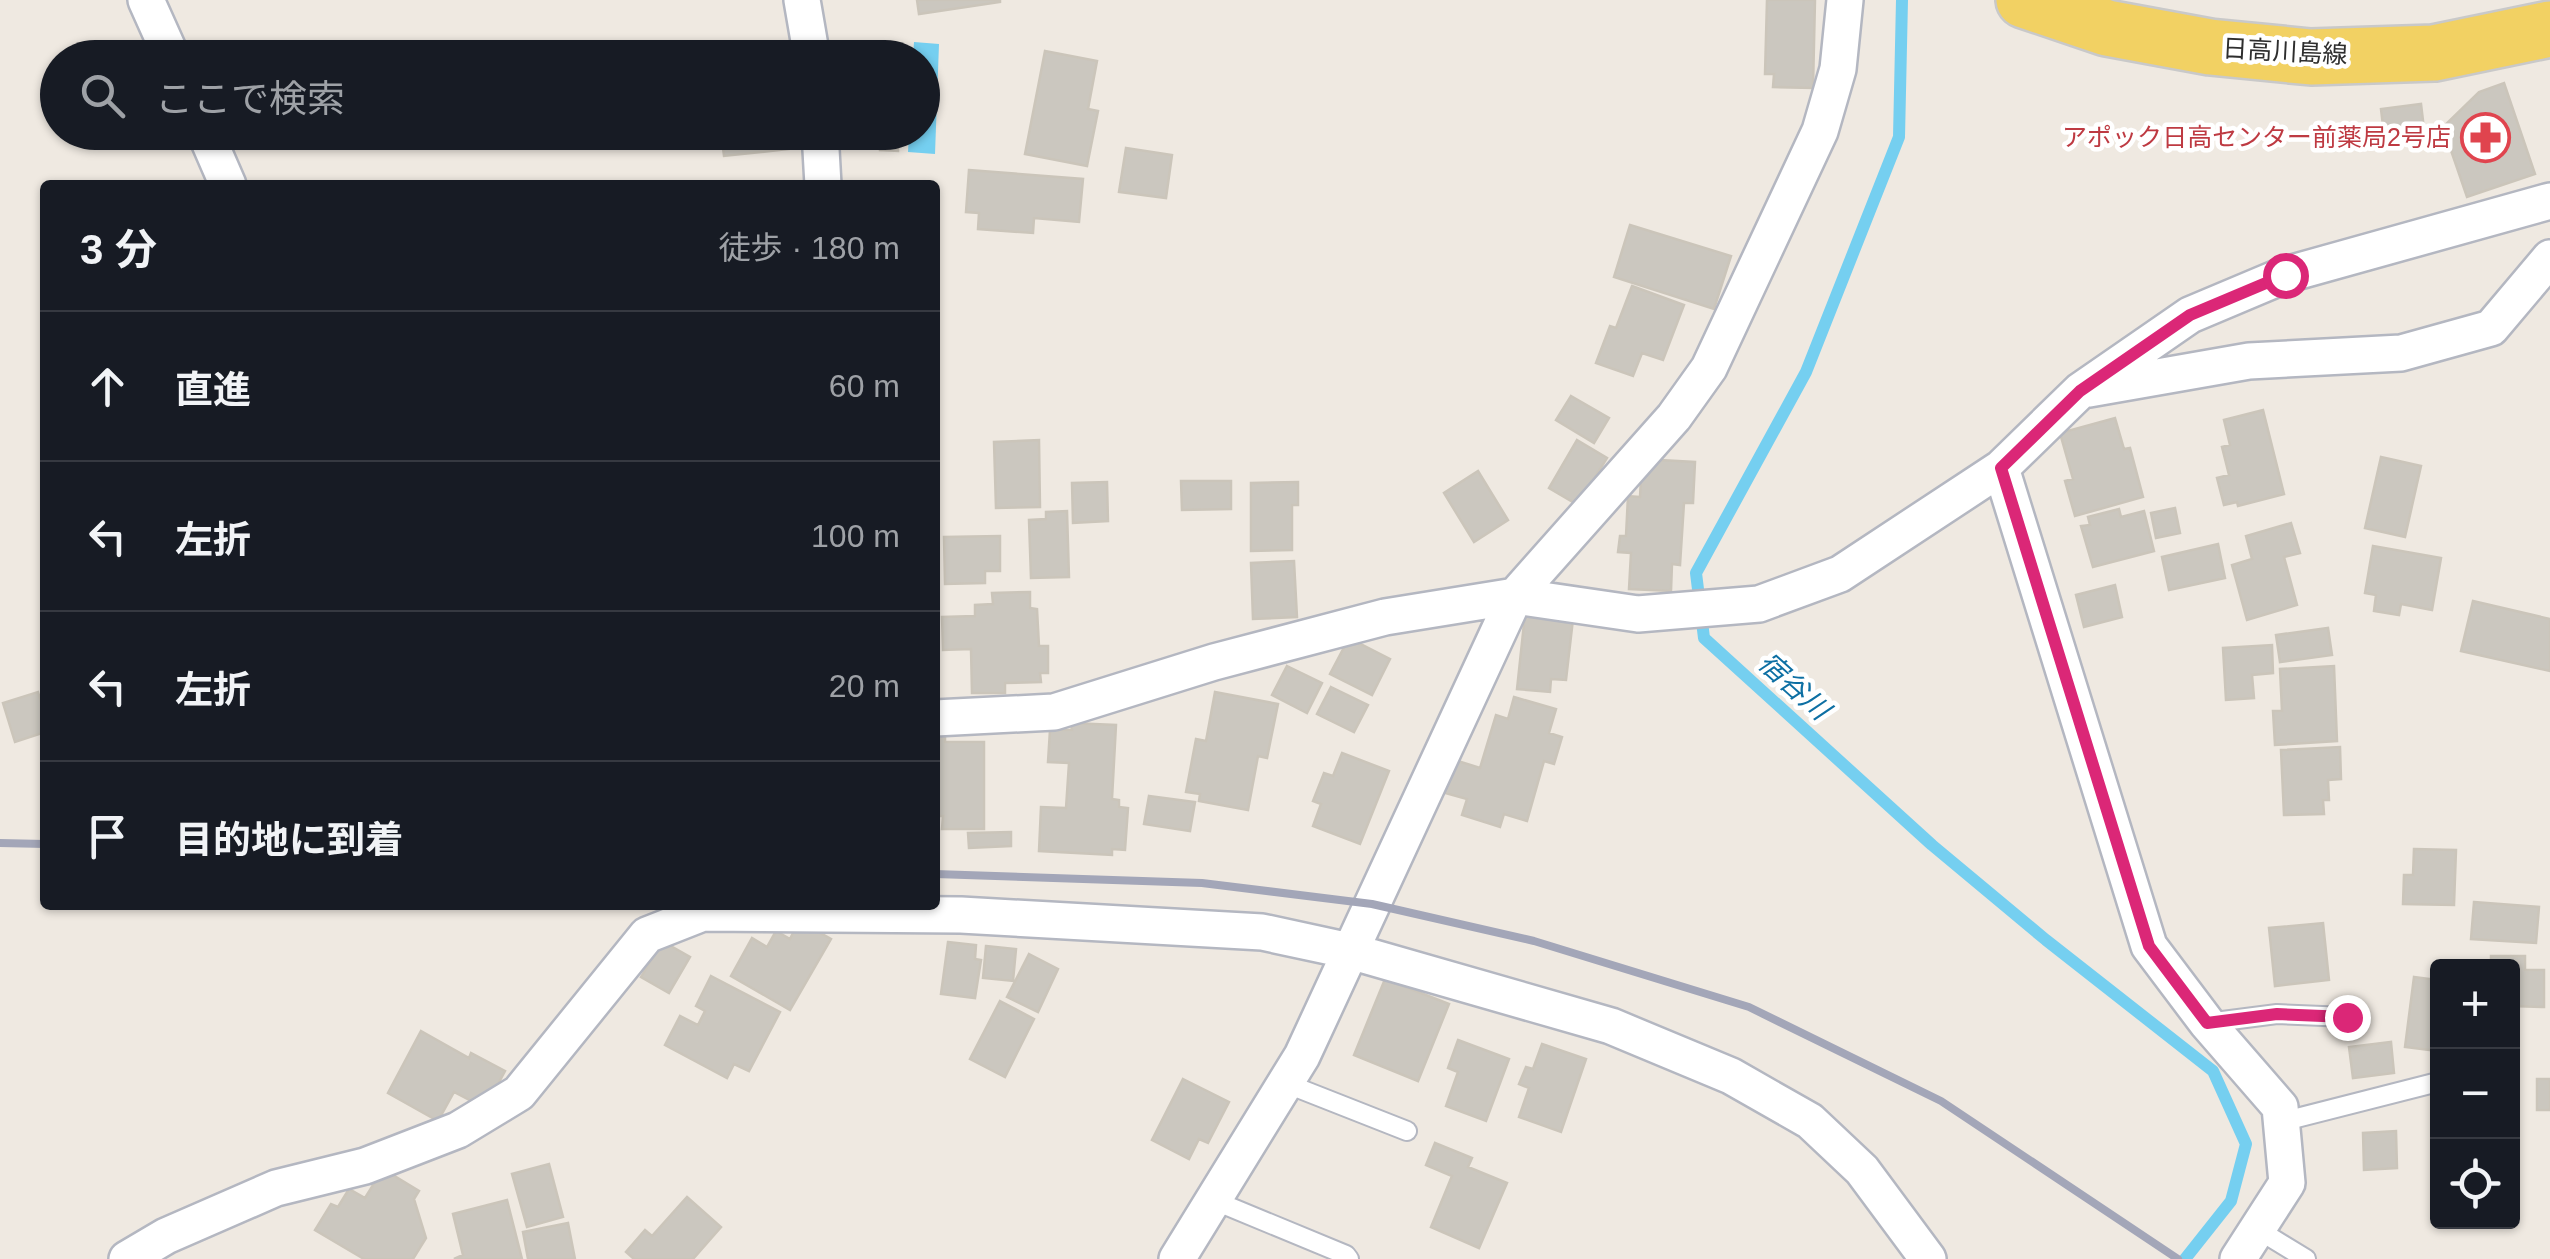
<!DOCTYPE html>
<html lang="ja">
<meta charset="utf-8">
<style>
:root{--surface:#171b24;--page:#20242c;--text:#f1f3f6;--muted:#9ea1a6;--line:#363941}
body{margin:0;font-family:Helvetica,"Noto Sans JP",sans-serif;background:var(--page);color:var(--text)}
.controls{position:absolute;right:30px;bottom:30px;display:grid;overflow:hidden;border-radius:10px;box-shadow:0 2px 8px #0004}
.controls button{width:90px;height:90px;display:grid;place-items:center;padding:0;border:0;border-bottom:2px solid var(--line);background:var(--surface);color:var(--text);font:50px sans-serif}
.stop{position:absolute;width:30px;height:30px;margin:-22px;border:8px solid #db2777;border-radius:50%;background:#fff}
.stop.end{background:#db2777;border-color:#fff;box-shadow:0 2px 10px #0008}
.list{margin:0;padding:0;list-style:none}
h2{display:flex;justify-content:space-between;align-items:center;height:130px;margin:0;padding:0 40px;font-size:42px}
h2 small{font-size:32px;font-weight:400;color:var(--muted)}
.list li{display:grid;grid-template-columns:65px 1fr auto;gap:30px;align-items:center;box-sizing:border-box;height:150px;padding:0 40px;border-top:2px solid var(--line)}
.list b{display:block;font-size:38px;white-space:nowrap}
.list em{font-size:32px;font-style:normal;color:var(--muted)}
.icon{flex:none;width:55px;height:55px;fill:none;stroke:currentColor;stroke-width:2;stroke-linecap:round;stroke-linejoin:round}
.map{position:relative;flex:none;width:2550px;height:1259px;overflow:hidden}
.search{position:absolute;background:var(--surface);box-shadow:0 2px 8px #0004;left:40px;top:40px;width:900px;height:110px;display:flex;align-items:center;gap:25px;box-sizing:border-box;padding:0 35px;border-radius:55px;color:var(--muted);font-size:38px}
.panel{position:absolute;background:var(--surface);box-shadow:0 2px 8px #0004;left:40px;top:180px;width:900px;height:730px;border-radius:10px}
.map>svg:first-child{display:block}
.water{fill:#75cff0}
.lines{fill:none;stroke-linecap:round;stroke-linejoin:round}
.stream{stroke:#75cff0;stroke-width:12}
.building{fill:#cbc7bf;stroke:#cbc5ba;stroke-width:2.5}
.lane-casing{stroke:#b4b7c1;stroke-width:22}
.street-casing{stroke:#b4b7c1;stroke-width:40}
.primary-casing{stroke:#c9c9c9;stroke-width:60}
.lane{stroke:#fff;stroke-width:18}
.street{stroke:#fff;stroke-width:35}
.primary{stroke:#f2d163;stroke-width:55}
.rail{stroke:#a3a6b8;stroke-width:8}
.route{stroke:#db2777;stroke-width:12}
.labels{text-anchor:middle;dominant-baseline:central;stroke-width:9;stroke-linejoin:round;paint-order:stroke}
.street-label{font-size:25px;fill:#2e2e2e;stroke:#fff}
.health-label{font-size:25px;fill:#be3a42;stroke:#fff;text-anchor:end}
.water-label{font-size:28px;font-style:italic;fill:#0d6fa3;stroke:#fff}
</style>
<div class="map">
<svg width="2550" height="1259" viewBox="0 0 2550 1259">
<rect width="100%" height="100%" fill="#efe9e1"/>
<path class="water" d="M914 42 939 44 935 154 908 152 909 133 922 132V58L913 57Z"/>
<g class="lines">
<path class="stream" d="M1902 0 1899 137 1806 372 1696 573 1704 638 1932 845 2046 940 2213 1071 2246 1144 2231 1201 2185 1259"/>
</g>
<path class="building" d="M917 0H1000V2L919 14Z
M1767 0H1815L1813 88 1773 87 1774 74H1765Z
M1045 51 1097 61 1088 109 1098 111 1087 166 1025 154Z
M2504 83 2535 174 2467 197 2443 127 2479 92Z
M2421 104 2424 129 2384 134 2381 109Z
M721 132H787L789 149 724 156Z
M855 132H898V151L880 150V141L855 142Z
M1126 148 1172 155 1166 198 1119 192Z
M969 170 1083 179 1079 222 1034 218 1033 233 978 229 979 213 966 212Z
M1630 225 1731 256 1714 309 1614 277Z
M1632 286 1684 305 1663 360 1642 353 1633 376 1596 363 1610 326 1616 328Z
M1571 396 1609 418 1594 443 1556 420Z
M2263 410 2284 494 2238 506 2237 502 2224 505 2217 478 2229 475 2222 447 2230 445 2224 420Z
M2115 418 2124 449 2130 448 2143 497 2075 516 2065 481 2073 479 2060 433Z
M1039 440 1040 507 996 508 994 442Z
M1577 440 1607 458 1578 505 1549 488Z
M2381 457 2421 466 2405 537 2365 528Z
M1642 459 1695 462 1693 503H1684L1680 565 1672 564 1671 591 1629 589 1631 553 1618 552 1620 536H1626L1628 496 1640 497Z
M1478 471 1508 520 1474 542 1444 493Z
M1181 481H1231V509L1182 510Z
M1107 482 1108 521 1073 523 1072 483Z
M1298 482V505H1292V550L1251 551V483Z
M2175 508 2180 533 2156 538 2151 513Z
M2119 509 2121 517 2144 511 2154 551 2093 567 2081 526 2090 525 2088 517Z
M1067 511 1069 577 1031 578 1029 520 1046 519V512Z
M2291 523 2300 553 2284 557 2297 605 2247 620 2232 565 2252 559 2246 536Z
M1000 536V571H985V583L945 584 944 537Z
M2218 544 2225 578 2169 590 2162 557Z
M2373 546 2441 558 2432 610 2401 604 2399 615 2374 611 2376 595 2365 593Z
M1294 561 1297 617 1253 619 1251 563Z
M2115 585 2122 617 2084 627 2076 595Z
M1030 592V608L1037 609 1039 646H1048V673H1040L1041 682 1005 683V693H972L971 649 943 650 942 617 975 616V605L993 604 992 593Z
M2473 601 2550 619V671L2461 651Z
M1525 614 1573 619 1566 680 1551 679 1550 692 1517 689Z
M2328 628 2332 655 2280 662 2276 635Z
M1349 638 1390 659 1372 695 1330 674Z
M2272 645 2273 673 2252 675 2254 698 2226 700 2223 648Z
M1287 666 1322 683 1307 713 1272 695Z
M2334 666 2337 741 2275 745 2273 711H2282L2280 669Z
M1331 687 1368 705 1354 732 1317 714Z
M38 692 45 715V732L15 742 3 703Z
M1215 692 1278 704 1267 758 1258 756 1248 810 1199 801 1200 794 1186 792 1196 739 1206 741Z
M1514 697 1556 709 1549 733 1562 737 1554 764 1544 761 1527 821 1504 814 1500 827 1462 815 1467 799 1445 793 1455 760 1480 768 1496 715 1508 719Z
M1071 723 1116 725 1112 799 1119 800V807L1128 808 1125 850 1112 849V855L1039 851 1041 807 1066 808 1069 763 1048 762 1050 730H1072Z
M935 725H945V742H984V829H942L943 816H935Z
M2340 747 2341 779 2328 780 2329 800H2323L2324 814 2284 815 2281 750Z
M1342 753 1389 771 1360 844 1313 826 1321 804 1313 801 1324 773 1333 776Z
M1149 796 1195 802 1190 831 1144 824Z
M1011 832V846L969 848 968 833Z
M2414 849 2456 850 2454 905 2403 904 2404 875H2413Z
M2474 902 2539 907 2536 943 2471 939Z
M799 921 831 939 790 1010 731 976 752 938 767 947 776 931 790 939Z
M2323 923 2329 980 2275 986 2269 928Z
M662 941 690 957 669 993 641 977Z
M948 942 976 945 975 959 981 960 975 998 941 994Z
M986 946 1016 949 1013 981 983 978Z
M1029 954 1058 969 1038 1012 1007 997Z
M2491 956H2525V970H2544V1007L2512 1006V966H2491Z
M711 976 780 1012 749 1071 734 1064 727 1078 665 1045 680 1016 698 1025 705 1011 696 1006Z
M2414 977 2438 980V1051L2405 1047Z
M1385 979 1449 1004 1418 1081 1354 1055Z
M1000 1001 1034 1019 1005 1077 970 1059Z
M421 1031 469 1058 471 1053 505 1071 485 1108 454 1092 438 1121 388 1093Z
M1458 1040 1509 1059 1486 1121 1446 1106 1458 1072 1448 1068Z
M2391 1042 2394 1073 2353 1078 2349 1047Z
M1542 1044 1586 1059 1561 1132 1519 1117 1529 1088 1519 1084 1526 1067 1533 1069Z
M1183 1079 1229 1102 1208 1143 1199 1139 1189 1159 1152 1140Z
M2537 1079H2550V1110H2537Z
M2396 1131 2397 1168 2364 1170 2363 1133Z
M1435 1143 1472 1158 1468 1167 1507 1183 1479 1248 1431 1227 1452 1176 1426 1165Z
M549 1164 563 1217 527 1227 512 1174Z
M383 1169 419 1191 414 1199 426 1238 413 1259H364L315 1230 331 1204 338 1207 349 1189 365 1198Z
M687 1197 721 1227 693 1259H634L626 1252 645 1230 652 1236Z
M507 1200 522 1259H454L463 1255 453 1214Z
M568 1223 575 1259H528L523 1232Z"/>
<g class="lines">
<defs>
<path id="lane" d="M2207 1023 2277 1014 2347 1017
M1285 1083 1407 1131
M2281 1122 2438 1082
M1213 1200 1346 1255 1349 1259
M2257 1229 2306 1259"/>
<path id="street" d="M146 0 172 58
M802 0 812 58
M205 132 228 185
M820 132 823 185
M2089 389 2249 361 2401 353 2491 328 2550 258
M2001 468 2149 946 2207 1023 2280 1107 2287 1183 2238 1259
M935 718 1054 712 1214 662 1385 617 1515 596 1638 614 1759 604 1840 574 2001 468 2080 391 2190 315 2285 275 2550 201
M127 1259 166 1236 276 1188 365 1166 458 1130 519 1093 647 935 703 913 961 915 1262 932 1350 951 1611 1026 1731 1076 1810 1121 1862 1170 1928 1259
M1177 1259 1302 1056 1515 596 1674 417 1709 368 1820 131 1838 69 1845 0"/>
<path id="primary" d="M2024 0 2107 28 2210 47 2311 57 2434 53 2550 29"/>
</defs>
<use href="#lane" class="lane-casing"/>
<use href="#street" class="street-casing"/>
<use href="#primary" class="primary-casing"/>
<use href="#lane" class="lane"/>
<use href="#street" class="street"/>
<use href="#primary" class="primary"/>
<path class="rail" d="M0 843 45 844
M935 874 1202 883 1372 904 1534 941 1749 1007 1941 1101 2178 1259"/>
</g>
<g class="lines">
<path class="route" d="M2285 275 2190 315 2080 391 2001 468 2149 946 2207 1023 2277 1014 2347 1017"/>
</g>
<defs>
<symbol id="pharmacy-ring" viewBox="-11 -11 22 22"><circle r="9.5" fill="#fff" stroke="#e0444e" stroke-width="1.5"/><path d="M-2-6h4v4h4v4h-4v4h-4v-4h-4v-4h4Z" fill="#e0444e"/></symbol>
</defs>
<g fill-rule="evenodd">
<use href="#pharmacy-ring" x="2458" y="110" width="55" height="55"/>
</g>
<g class="labels">
<g class="street-label">
<text transform="translate(2285 51) rotate(3)">日高川島線</text>
</g>
<g class="health-label">
<text x="2451" y="137">アポック日高センター前薬局2号店</text>
</g>
<g class="water-label">
<text transform="translate(1794 686) rotate(42)">宿谷川</text>
</g>
</g>
</svg>
<div class="controls">
<button>+</button>
<button>−</button>
<button><svg class="icon" aria-label="locate" viewBox="0 0 24 24"><circle cx="12" cy="12" r="6"/><path d="M12 2v4M12 18v4M2 12h4M18 12h4"/></svg></button>
</div>
<div class="stop" style="left:2285px;top:275px"></div>
<div class="stop end" style="left:2347px;top:1017px"></div>
<div class="search"><svg class="icon" aria-label="search" viewBox="0 0 24 24"><circle cx="10" cy="10" r="6"/><path d="M15 15l6 6"/></svg>ここで検索</div>
<section class="panel">
<h2>3 分<small>徒歩 · 180 m</small></h2>
<ul class="list">
<li><svg class="icon" aria-label="ahead" viewBox="0 0 24 24"><path d="M12 20V5M6 11l6-6 6 6"/></svg><div><b>直進</b></div><em>60 m</em></li>
<li><svg class="icon" aria-label="left" viewBox="0 0 24 24"><path d="M17 20v-9H6M10 6l-5 5 5 5"/></svg><div><b>左折</b></div><em>100 m</em></li>
<li><svg class="icon" aria-label="left" viewBox="0 0 24 24"><path d="M17 20v-9H6M10 6l-5 5 5 5"/></svg><div><b>左折</b></div><em>20 m</em></li>
<li><svg class="icon" aria-label="arrive" viewBox="0 0 24 24"><path d="M6 21V4h12l-3 4 3 4H6"/></svg><div><b>目的地に到着</b></div></li>
</ul>
</section>
</div>
